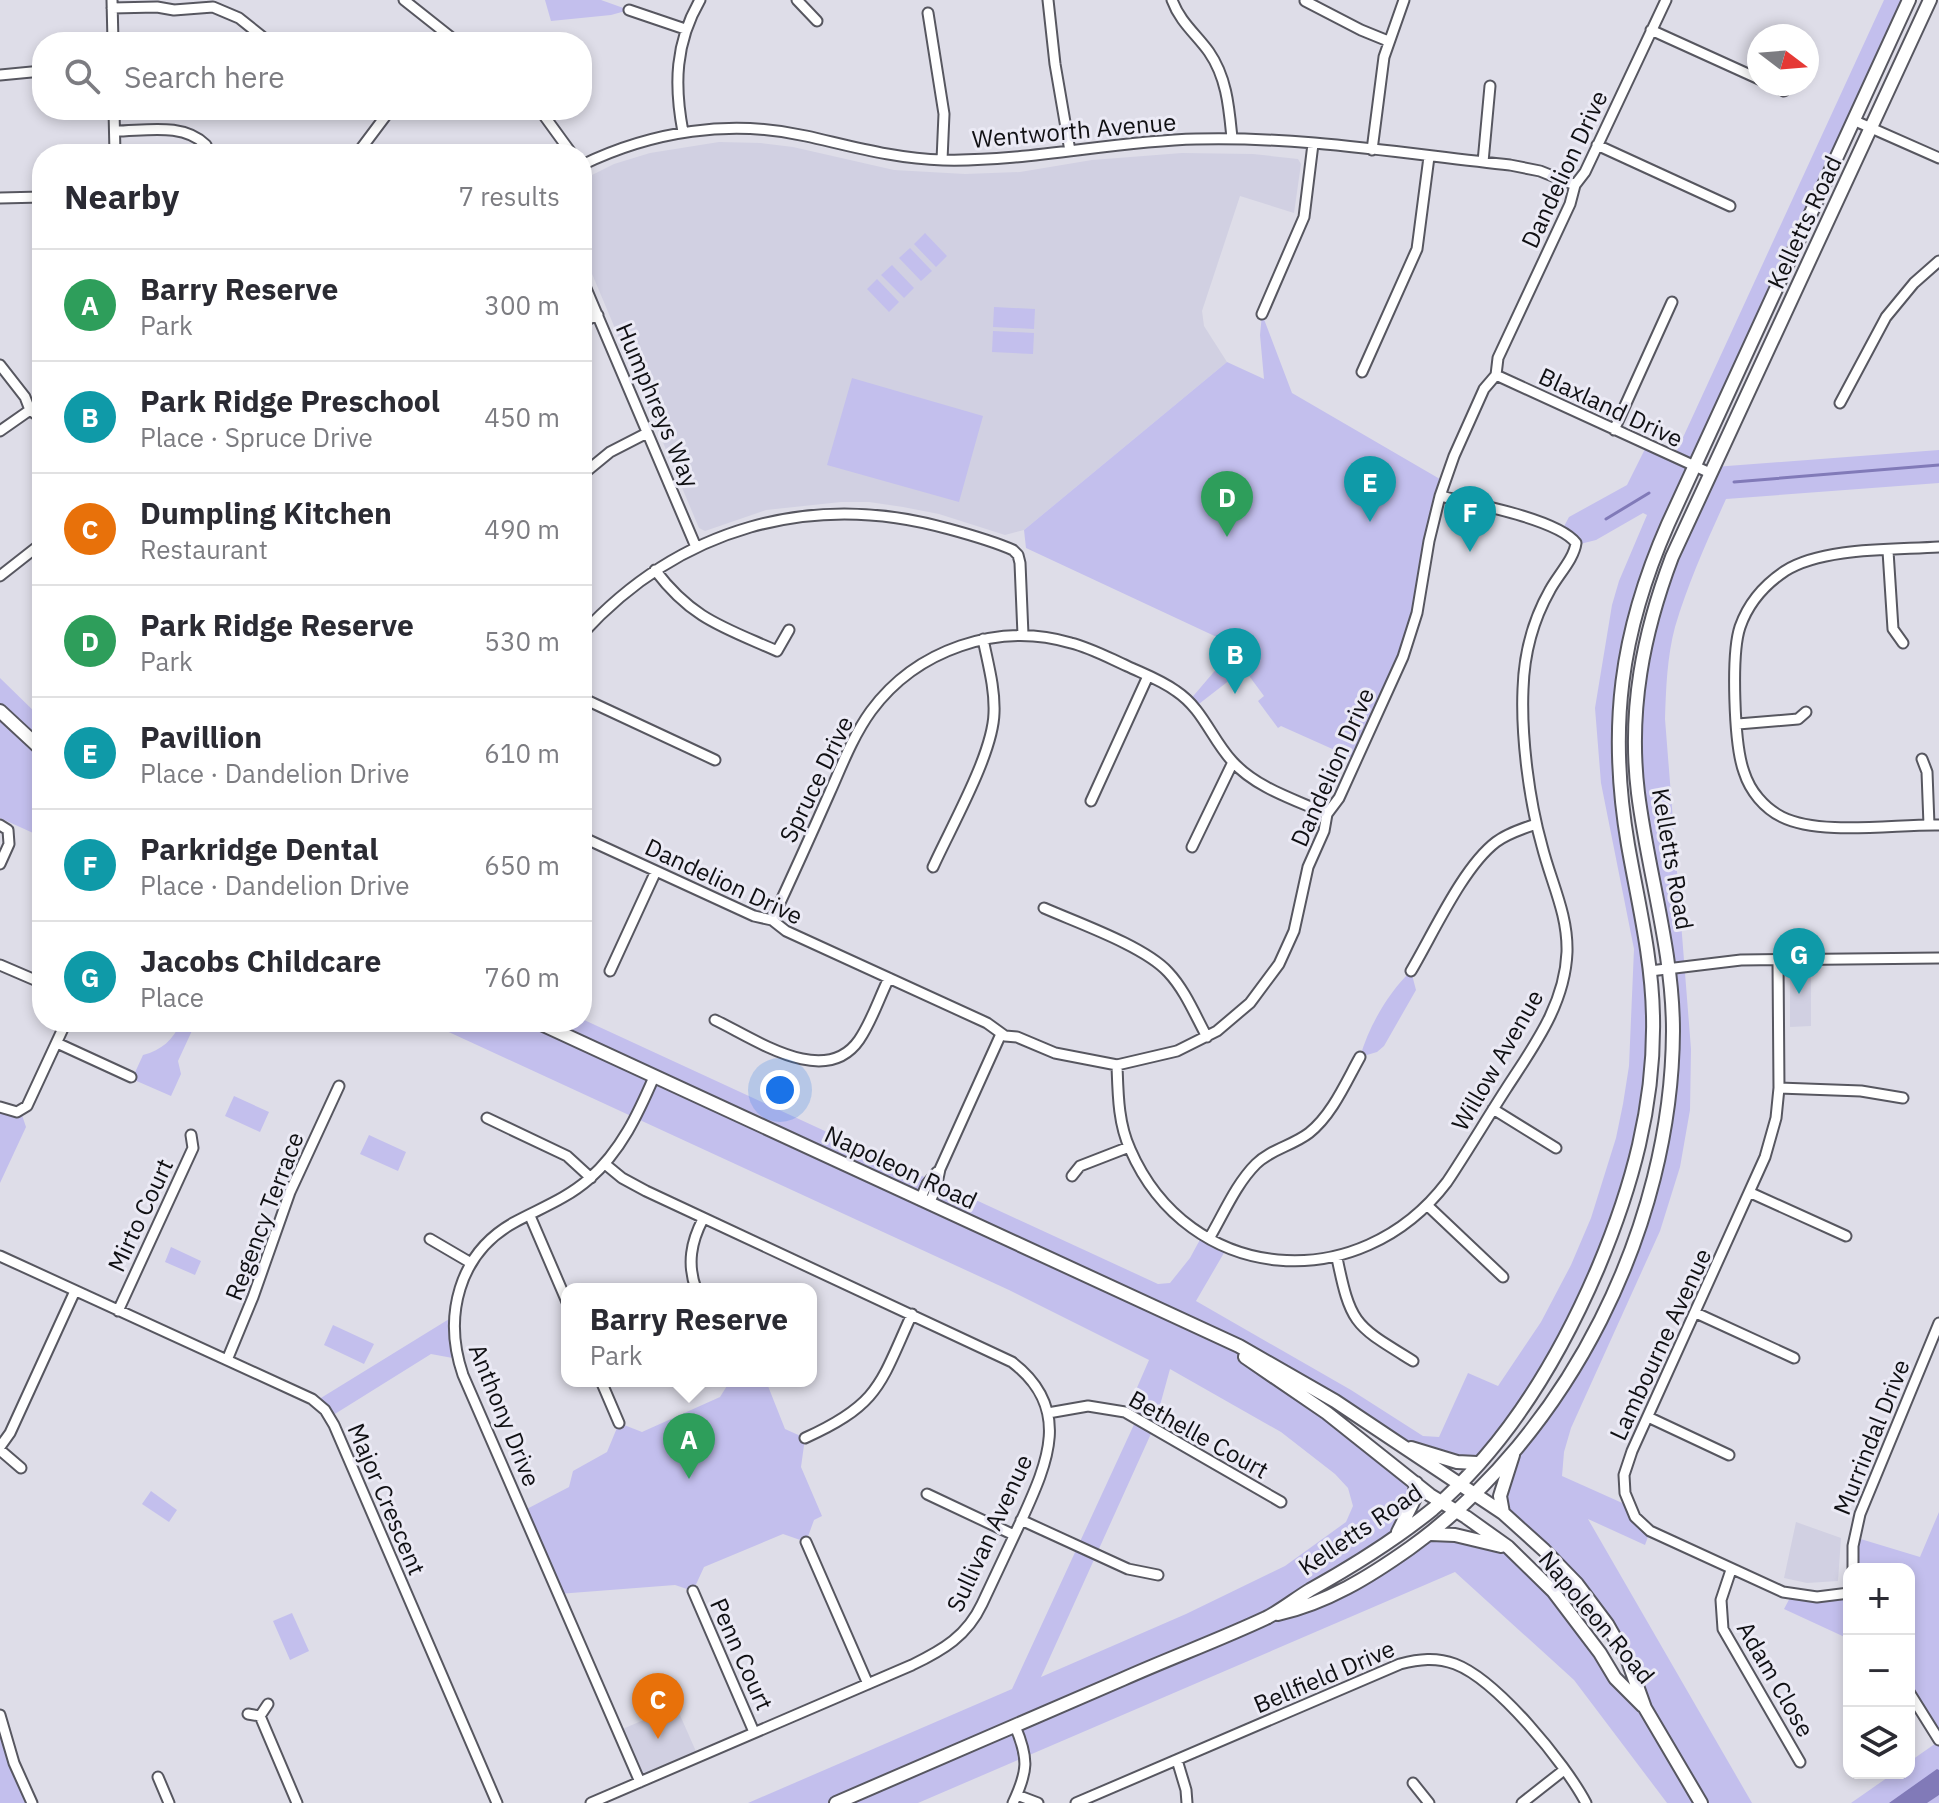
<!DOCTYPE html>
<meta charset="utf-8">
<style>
:root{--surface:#fff;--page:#f2f2f3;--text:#2b2b33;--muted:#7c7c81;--line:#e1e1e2;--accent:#7c3aed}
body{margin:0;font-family:"IBM Plex Sans",sans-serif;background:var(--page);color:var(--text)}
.controls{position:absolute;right:24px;bottom:24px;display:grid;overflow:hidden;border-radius:16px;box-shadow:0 4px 12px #0003}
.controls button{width:72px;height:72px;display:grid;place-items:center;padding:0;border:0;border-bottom:2px solid var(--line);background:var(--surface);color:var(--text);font:40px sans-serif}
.compass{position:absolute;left:1747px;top:24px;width:72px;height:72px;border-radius:50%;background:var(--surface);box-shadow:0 4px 12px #0003;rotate:106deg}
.you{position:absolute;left:780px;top:1090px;width:28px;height:28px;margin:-20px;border:6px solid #fff;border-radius:50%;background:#1a73e8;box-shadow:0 0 0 12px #1a73e833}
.badge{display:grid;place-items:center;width:52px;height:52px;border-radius:50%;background:var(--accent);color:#fff;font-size:26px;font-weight:700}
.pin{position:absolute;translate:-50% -66px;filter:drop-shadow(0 2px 4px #0008)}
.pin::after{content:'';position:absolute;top:42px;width:28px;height:24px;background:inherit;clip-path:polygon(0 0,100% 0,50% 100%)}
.popup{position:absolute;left:561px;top:1283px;width:256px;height:104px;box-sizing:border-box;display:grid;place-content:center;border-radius:16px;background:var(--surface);filter:drop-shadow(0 2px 6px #0005);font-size:26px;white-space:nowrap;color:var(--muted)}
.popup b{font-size:30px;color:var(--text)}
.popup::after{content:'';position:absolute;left:50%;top:100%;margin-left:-16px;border:16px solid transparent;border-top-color:var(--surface)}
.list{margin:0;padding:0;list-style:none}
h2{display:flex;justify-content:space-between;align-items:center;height:104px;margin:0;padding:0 32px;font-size:34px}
h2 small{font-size:26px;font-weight:400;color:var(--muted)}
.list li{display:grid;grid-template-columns:52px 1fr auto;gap:24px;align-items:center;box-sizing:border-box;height:112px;padding:0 32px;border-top:2px solid var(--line)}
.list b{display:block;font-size:30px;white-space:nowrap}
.list p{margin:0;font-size:26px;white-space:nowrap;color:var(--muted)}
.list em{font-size:26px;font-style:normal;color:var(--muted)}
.icon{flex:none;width:44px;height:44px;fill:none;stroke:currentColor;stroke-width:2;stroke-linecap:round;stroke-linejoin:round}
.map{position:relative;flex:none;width:1939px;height:1803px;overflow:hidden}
.search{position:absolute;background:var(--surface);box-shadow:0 4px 12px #0003;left:32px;top:32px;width:560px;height:88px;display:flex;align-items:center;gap:20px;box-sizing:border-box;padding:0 28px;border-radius:32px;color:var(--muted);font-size:30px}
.panel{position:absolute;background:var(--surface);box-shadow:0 4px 12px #0003;left:32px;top:144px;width:560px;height:888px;border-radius:32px}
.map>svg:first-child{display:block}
.built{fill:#d1d0e2}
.green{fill:#c3bfed;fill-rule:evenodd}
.water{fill:#817ab8}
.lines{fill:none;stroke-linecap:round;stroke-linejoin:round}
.stream{stroke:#817ab8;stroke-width:3}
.minor-casing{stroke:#575760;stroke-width:13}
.major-casing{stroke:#575760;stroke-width:16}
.minor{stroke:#fff;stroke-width:9}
.major{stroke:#fff;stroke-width:12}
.labels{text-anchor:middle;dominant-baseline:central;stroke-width:6;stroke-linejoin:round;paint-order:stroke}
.street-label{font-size:24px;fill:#101013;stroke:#ebeaf5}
</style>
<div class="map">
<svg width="1939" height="1803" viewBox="0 0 1939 1803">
<rect width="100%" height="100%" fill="#dedde8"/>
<path class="built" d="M719 142 761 143 793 147 894 170 965 174 1020 172 1092 160 1182 153 1253 154 1298 159 1301 164 1294 213 1240 196 1202 311 1204 326 1227 362 1024 530 1005 535 939 514 903 507 869 502H841L766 510 705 531 699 528 582 250V180L614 164 650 153Z
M1811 972V1026L1790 1027V977L1795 973Z
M1796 1522 1841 1538 1838 1581 1807 1583 1784 1578Z
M676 1706 698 1756 640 1782 618 1731Z"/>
<path class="green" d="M545 0H601L629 10 611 15 551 21Z
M1884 0H1909L1649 567 1618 718 1653 1015 1640 1147 1571 1328 1477 1463 1400 1445 1209 1334 1261 1367 1416 1483 1395 1537 1274 1614 1319 1602 1431 1534 1508 1547 1533 1570 1643 1706 1607 1624 1503 1513 1514 1452 1605 1308 1656 1174 1673 1027 1636 770 1646 635 1714 467 1939 450V483L1726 499C1707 541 1688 583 1675 627 1667 657 1666 689 1665 719L1691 1049 1690 1110 1680 1167 1660 1231 1571 1428 1564 1452 1562 1476 1629 1506 1650 1531 1645 1545 1588 1519 1752 1803H1667L1574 1680 1455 1572 918 1803H748L1012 1689 1137 1418 1126 1413 1149 1360 1009 1290 427 1022H582V1019L931 1180 920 1200 928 1204 937 1182 1158 1284 1170 1283 1190 1258 1203 1234 1228 1246 1196 1301 1351 1390 1423 1436 1439 1437 1468 1373 1498 1386 1541 1322 1571 1265 1591 1218 1616 1138 1623 1104 1629 1066 1634 949 1601 783 1595 708 1612 605 1619 581 1647 515 1643 513 1596 540 1576 545 1561 532 1569 517 1627 485 1647 445 1674 457ZM1170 1369 1281 1432 1335 1474 1348 1488 1353 1506 1346 1522 1285 1566 1186 1614 1041 1677 1154 1427Z
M925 233 947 256 936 267 914 244Z
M910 248 932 271 921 281 899 258Z
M892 265 914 288 904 298 881 275Z
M877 279 899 302 889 312 867 289Z
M994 307 1035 309 1034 329 993 327Z
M1262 314 1292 393 1445 482 1417 613 1357 760 1281 726 1278 728 1258 701 1264 696 1244 669 1195 707 1189 701 1236 646 1026 548 1024 530 1227 362 1264 379 1260 335Z
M993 331 1034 333 1033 354 992 352Z
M852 378 983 416 959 502 827 465Z
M0 678 42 719V837L0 818Z
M1411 971 1416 990 1384 1046 1377 1052 1360 1057C1369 1026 1388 993 1411 971Z
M181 1022H196L178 1061 181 1074 171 1096 132 1079 143 1055C162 1050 173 1040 181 1022Z
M234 1096 269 1112 260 1132 225 1116Z
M0 1107 21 1112 26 1127 0 1183Z
M369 1135 406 1152 398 1171 360 1154Z
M171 1247 201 1261 195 1275 165 1262Z
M454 1316 458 1359 431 1354 330 1417 316 1401Z
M333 1325 374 1344 364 1364 324 1345Z
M730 1381H766L785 1429 805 1438 801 1467 822 1516 814 1520 806 1542 783 1534 704 1567 693 1591 675 1585 558 1594 523 1511 569 1487 573 1471 607 1452 619 1423 642 1432 720 1397Z
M151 1491 177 1510 169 1522 142 1504Z
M1939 1512V1740L1909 1692V1569H1853L1854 1537 1920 1557Z
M1849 1593V1639L1784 1609 1792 1594Z
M292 1613 309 1651 290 1660 273 1621Z
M7 1733 32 1803H0V1735Z
M1939 1741V1803H1851L1894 1773H1909V1762Z"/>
<path class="water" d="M1937 1769 1939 1770V1795L1927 1803H1889Z"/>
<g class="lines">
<path class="stream" d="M1734 482 1939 465
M1606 519 1649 493"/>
<defs>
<path id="minor" d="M112 0 113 42
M404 0 457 42
M797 0 817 21
M1048 0 1055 64 1070 151
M1172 0C1180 22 1196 34 1209 52 1227 78 1229 108 1232 138
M1305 1 1361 30 1388 41
M112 8 157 7 174 10 213 7 239 18 269 42
M629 10 685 29
M928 13 944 114 942 160
M1651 30 1759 79
M0 75 42 71
M1769 84 1784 91
M114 110 115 154
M540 110 572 154
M1853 120 1939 158
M115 131C145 131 183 122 206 145
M683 132C674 85 675 43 700 0
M1597 145 1730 206
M1372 150 1384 57 1404 0
M357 154 390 110
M1483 162 1490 86
M582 165C652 131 730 119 806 136 851 146 896 159 943 160 1028 162 1111 141 1196 139 1300 136 1406 154 1510 165L1540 171 1575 185
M0 198 42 197
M582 279 696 547
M1262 314 1304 217 1313 144
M582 322 598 315
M0 365 25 397 30 410 42 419
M1362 372 1417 249 1429 157
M1496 375 1710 473
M1840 403 1886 317 1914 283 1939 261
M1614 430 1672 302
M0 431 30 410
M582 475 610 452 647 433
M1939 547C1894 550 1823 547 1785 571 1764 585 1748 604 1740 627 1731 654 1734 745 1744 772 1750 791 1764 808 1782 817 1820 836 1896 824 1939 825
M1888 551 1893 629 1903 643
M655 570C692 619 723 627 777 651L789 630
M0 576 42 543
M582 634C679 528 811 490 949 529 971 535 993 541 1013 550L1018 555 1020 563 1023 635
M582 698 715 760
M1738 724 1798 719 1806 712
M1922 759 1927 772 1929 825
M1091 801 1148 676
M0 825 8 830 9 844 0 864
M582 837 754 916 772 920 786 931 987 1023 1005 1036 1017 1037 1055 1053 1117 1065 1177 1051 1217 1031 1250 1003 1279 964 1294 931 1308 867 1324 831 1327 814 1339 798 1403 657 1417 613 1429 541 1440 496 1454 456 1484 389 1496 375 1498 358 1570 204 1575 185 1585 172 1666 0
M1192 847 1233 762
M933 867C951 827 993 754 994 713 995 688 988 664 983 639
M1044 908C1078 923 1144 946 1168 972 1185 990 1195 1015 1207 1037
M772 920C792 877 811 835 830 792 842 765 853 736 871 711 916 650 998 621 1071 643 1091 648 1109 658 1127 666 1144 674 1161 680 1176 691 1203 709 1211 738 1232 761 1256 788 1296 800 1327 814
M1778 960 1779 1088 1776 1118 1765 1157 1632 1451 1624 1475 1625 1493 1635 1517 1650 1531 1783 1592 1817 1597 1849 1593
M0 965 42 983
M610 971 656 871
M1411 971C1433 934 1463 867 1496 842 1508 833 1522 829 1536 824
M1650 971 1741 960 1939 958
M715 1020C755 1039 825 1089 859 1040 872 1021 879 998 889 978
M57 1043 131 1077
M1117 1065C1118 1093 1118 1123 1130 1149 1189 1285 1359 1298 1447 1182 1467 1152 1486 1120 1506 1089 1533 1047 1565 1005 1567 952 1568 914 1551 882 1542 846 1529 800 1521 737 1523 689 1524 655 1533 620 1550 590 1558 575 1574 559 1576 543 1558 519 1471 503 1440 496
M1779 1088 1861 1091 1903 1098
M0 1107 17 1112 27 1106 66 1022
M1493 1109 1556 1148
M487 1118 567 1156 591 1178
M1072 1176 1080 1166 1129 1147
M1751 1193 1846 1236
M920 1200 927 1184 937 1172
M929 1204 936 1188 940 1169 1001 1034
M1428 1206 1503 1277
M530 1216 567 1302
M1210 1237C1224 1213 1236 1184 1256 1164 1271 1149 1292 1146 1309 1133 1332 1115 1346 1082 1360 1057
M430 1239 471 1263
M0 1256 312 1399 325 1410 334 1425 497 1803
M1337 1258C1351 1326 1355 1325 1413 1361
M696 1289C687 1264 691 1242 703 1219
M118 1311 193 1148 191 1135
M1696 1313 1794 1358
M227 1360 253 1297 290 1192 339 1086
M601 1381 619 1423
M1048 1413 1088 1406 1125 1412 1281 1502
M1648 1417 1729 1455
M805 1438C880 1404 880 1384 912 1314
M0 1447 10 1433 75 1291
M0 1450 21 1468
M927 1494 1014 1535
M1021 1520 1128 1569 1158 1575
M806 1542 868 1684
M1853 1569V1546L1860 1514 1939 1323
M1731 1570 1721 1600 1723 1629 1800 1762
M693 1591 754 1732
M1909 1692 1939 1740
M248 1714 260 1716 268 1704
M0 1715 14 1763 32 1803
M260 1716 297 1803
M1177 1760 1186 1790 1187 1803
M158 1777 169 1803
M640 1782 463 1375C443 1317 458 1253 515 1222 541 1208 566 1199 589 1179 621 1151 638 1114 654 1077
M1413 1783 1429 1803
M1017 1795 1038 1803
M591 1803 912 1665C943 1650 967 1636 982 1604 995 1576 1009 1547 1022 1519 1048 1462 1072 1408 1012 1362L646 1191 622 1178 605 1164
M1013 1803C1028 1771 1029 1759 1015 1726
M1076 1803 1400 1664C1419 1659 1436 1657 1455 1664 1497 1680 1565 1763 1586 1803
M1522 1803 1564 1770"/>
<path id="major" d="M0 711 42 750
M537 1022 1239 1346 1335 1401 1503 1513 1544 1550 1577 1584 1607 1624 1628 1661 1645 1708 1701 1803
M1245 1357 1327 1413 1430 1495 1466 1517 1508 1547 1553 1591 1600 1653 1615 1678 1643 1706
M1411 1448 1457 1462 1477 1463
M1503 1513 1500 1496 1513 1455
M1398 1532 1414 1500 1416 1483
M1431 1534 1455 1535 1501 1546
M1278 1614C1327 1603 1369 1577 1410 1548 1569 1434 1672 1226 1673 1031 1673 950 1648 873 1638 793 1628 710 1643 634 1672 557L1930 0
M836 1803C932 1762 1027 1720 1123 1679 1170 1658 1219 1640 1266 1618 1282 1610 1295 1599 1310 1590 1353 1566 1395 1540 1433 1509 1508 1445 1560 1357 1598 1268 1632 1187 1655 1105 1653 1016 1652 958 1638 902 1628 845 1608 728 1620 633 1668 524L1909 0"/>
</defs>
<use href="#minor" class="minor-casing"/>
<use href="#major" class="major-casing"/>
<use href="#minor" class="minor"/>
<use href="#major" class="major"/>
</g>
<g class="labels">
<g class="street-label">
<text transform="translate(1074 130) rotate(-5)">Wentworth Avenue</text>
<text transform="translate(1564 169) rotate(-65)">Dandelion Drive</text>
<text transform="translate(1804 222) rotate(-65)">Kelletts Road</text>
<text transform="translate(658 405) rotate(67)">Humphreys Way</text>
<text transform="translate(1611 407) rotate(25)">Blaxland Drive</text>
<text transform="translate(1332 767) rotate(-66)">Dandelion Drive</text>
<text transform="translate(816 779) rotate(-64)">Spruce Drive</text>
<text transform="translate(1673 859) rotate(80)">Kelletts Road</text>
<text transform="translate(724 881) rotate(25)">Dandelion Drive</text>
<text transform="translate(1497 1060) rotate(-60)">Willow Avenue</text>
<text transform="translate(901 1167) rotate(25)">Napoleon Road</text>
<text transform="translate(140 1215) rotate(-65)">Mirto Court</text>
<text transform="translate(264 1216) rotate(-69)">Regency Terrace</text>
<text transform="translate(1660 1344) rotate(-65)">Lambourne Avenue</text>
<text transform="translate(505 1415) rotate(68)">Anthony Drive</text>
<text transform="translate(1199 1434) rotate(29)">Bethelle Court</text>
<text transform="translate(1871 1437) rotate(-68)">Murrindal Drive</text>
<text transform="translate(387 1499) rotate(67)">Major Crescent</text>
<text transform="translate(1360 1529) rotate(-34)">Kelletts Road</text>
<text transform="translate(989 1533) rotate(-65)">Sullivan Avenue</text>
<text transform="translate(1597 1617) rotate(50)">Napoleon Road</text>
<text transform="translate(742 1654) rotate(66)">Penn Court</text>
<text transform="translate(1324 1676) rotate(-23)">Bellfield Drive</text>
<text transform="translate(1776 1679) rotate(60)">Adam Close</text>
</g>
</g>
</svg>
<div class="controls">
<button>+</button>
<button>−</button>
<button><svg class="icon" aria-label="layers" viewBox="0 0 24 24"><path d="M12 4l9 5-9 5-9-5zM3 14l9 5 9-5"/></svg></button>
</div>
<svg class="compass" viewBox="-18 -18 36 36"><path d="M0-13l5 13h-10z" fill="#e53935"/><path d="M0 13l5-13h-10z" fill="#7c7c81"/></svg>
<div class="you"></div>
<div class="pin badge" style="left:689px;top:1479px;background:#2e9e5b">A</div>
<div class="popup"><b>Barry Reserve</b>Park</div>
<div class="pin badge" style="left:1235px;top:694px;background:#0f9aa8">B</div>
<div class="pin badge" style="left:658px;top:1739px;background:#e8710a">C</div>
<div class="pin badge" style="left:1227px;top:537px;background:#2e9e5b">D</div>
<div class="pin badge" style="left:1370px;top:522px;background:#0f9aa8">E</div>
<div class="pin badge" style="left:1470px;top:552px;background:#0f9aa8">F</div>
<div class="pin badge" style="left:1799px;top:994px;background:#0f9aa8">G</div>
<div class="search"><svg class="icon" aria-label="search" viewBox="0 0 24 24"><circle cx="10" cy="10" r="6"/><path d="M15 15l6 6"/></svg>Search here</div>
<section class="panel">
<h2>Nearby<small>7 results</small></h2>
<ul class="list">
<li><span class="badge" style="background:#2e9e5b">A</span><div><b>Barry Reserve</b><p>Park</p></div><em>300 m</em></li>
<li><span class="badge" style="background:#0f9aa8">B</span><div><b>Park Ridge Preschool</b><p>Place · Spruce Drive</p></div><em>450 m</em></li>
<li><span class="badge" style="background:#e8710a">C</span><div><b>Dumpling Kitchen</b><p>Restaurant</p></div><em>490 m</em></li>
<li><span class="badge" style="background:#2e9e5b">D</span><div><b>Park Ridge Reserve</b><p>Park</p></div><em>530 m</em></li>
<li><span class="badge" style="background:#0f9aa8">E</span><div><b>Pavillion</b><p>Place · Dandelion Drive</p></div><em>610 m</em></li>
<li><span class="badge" style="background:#0f9aa8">F</span><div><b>Parkridge Dental</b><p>Place · Dandelion Drive</p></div><em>650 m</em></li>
<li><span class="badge" style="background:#0f9aa8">G</span><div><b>Jacobs Childcare</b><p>Place</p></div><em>760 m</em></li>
</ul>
</section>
</div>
